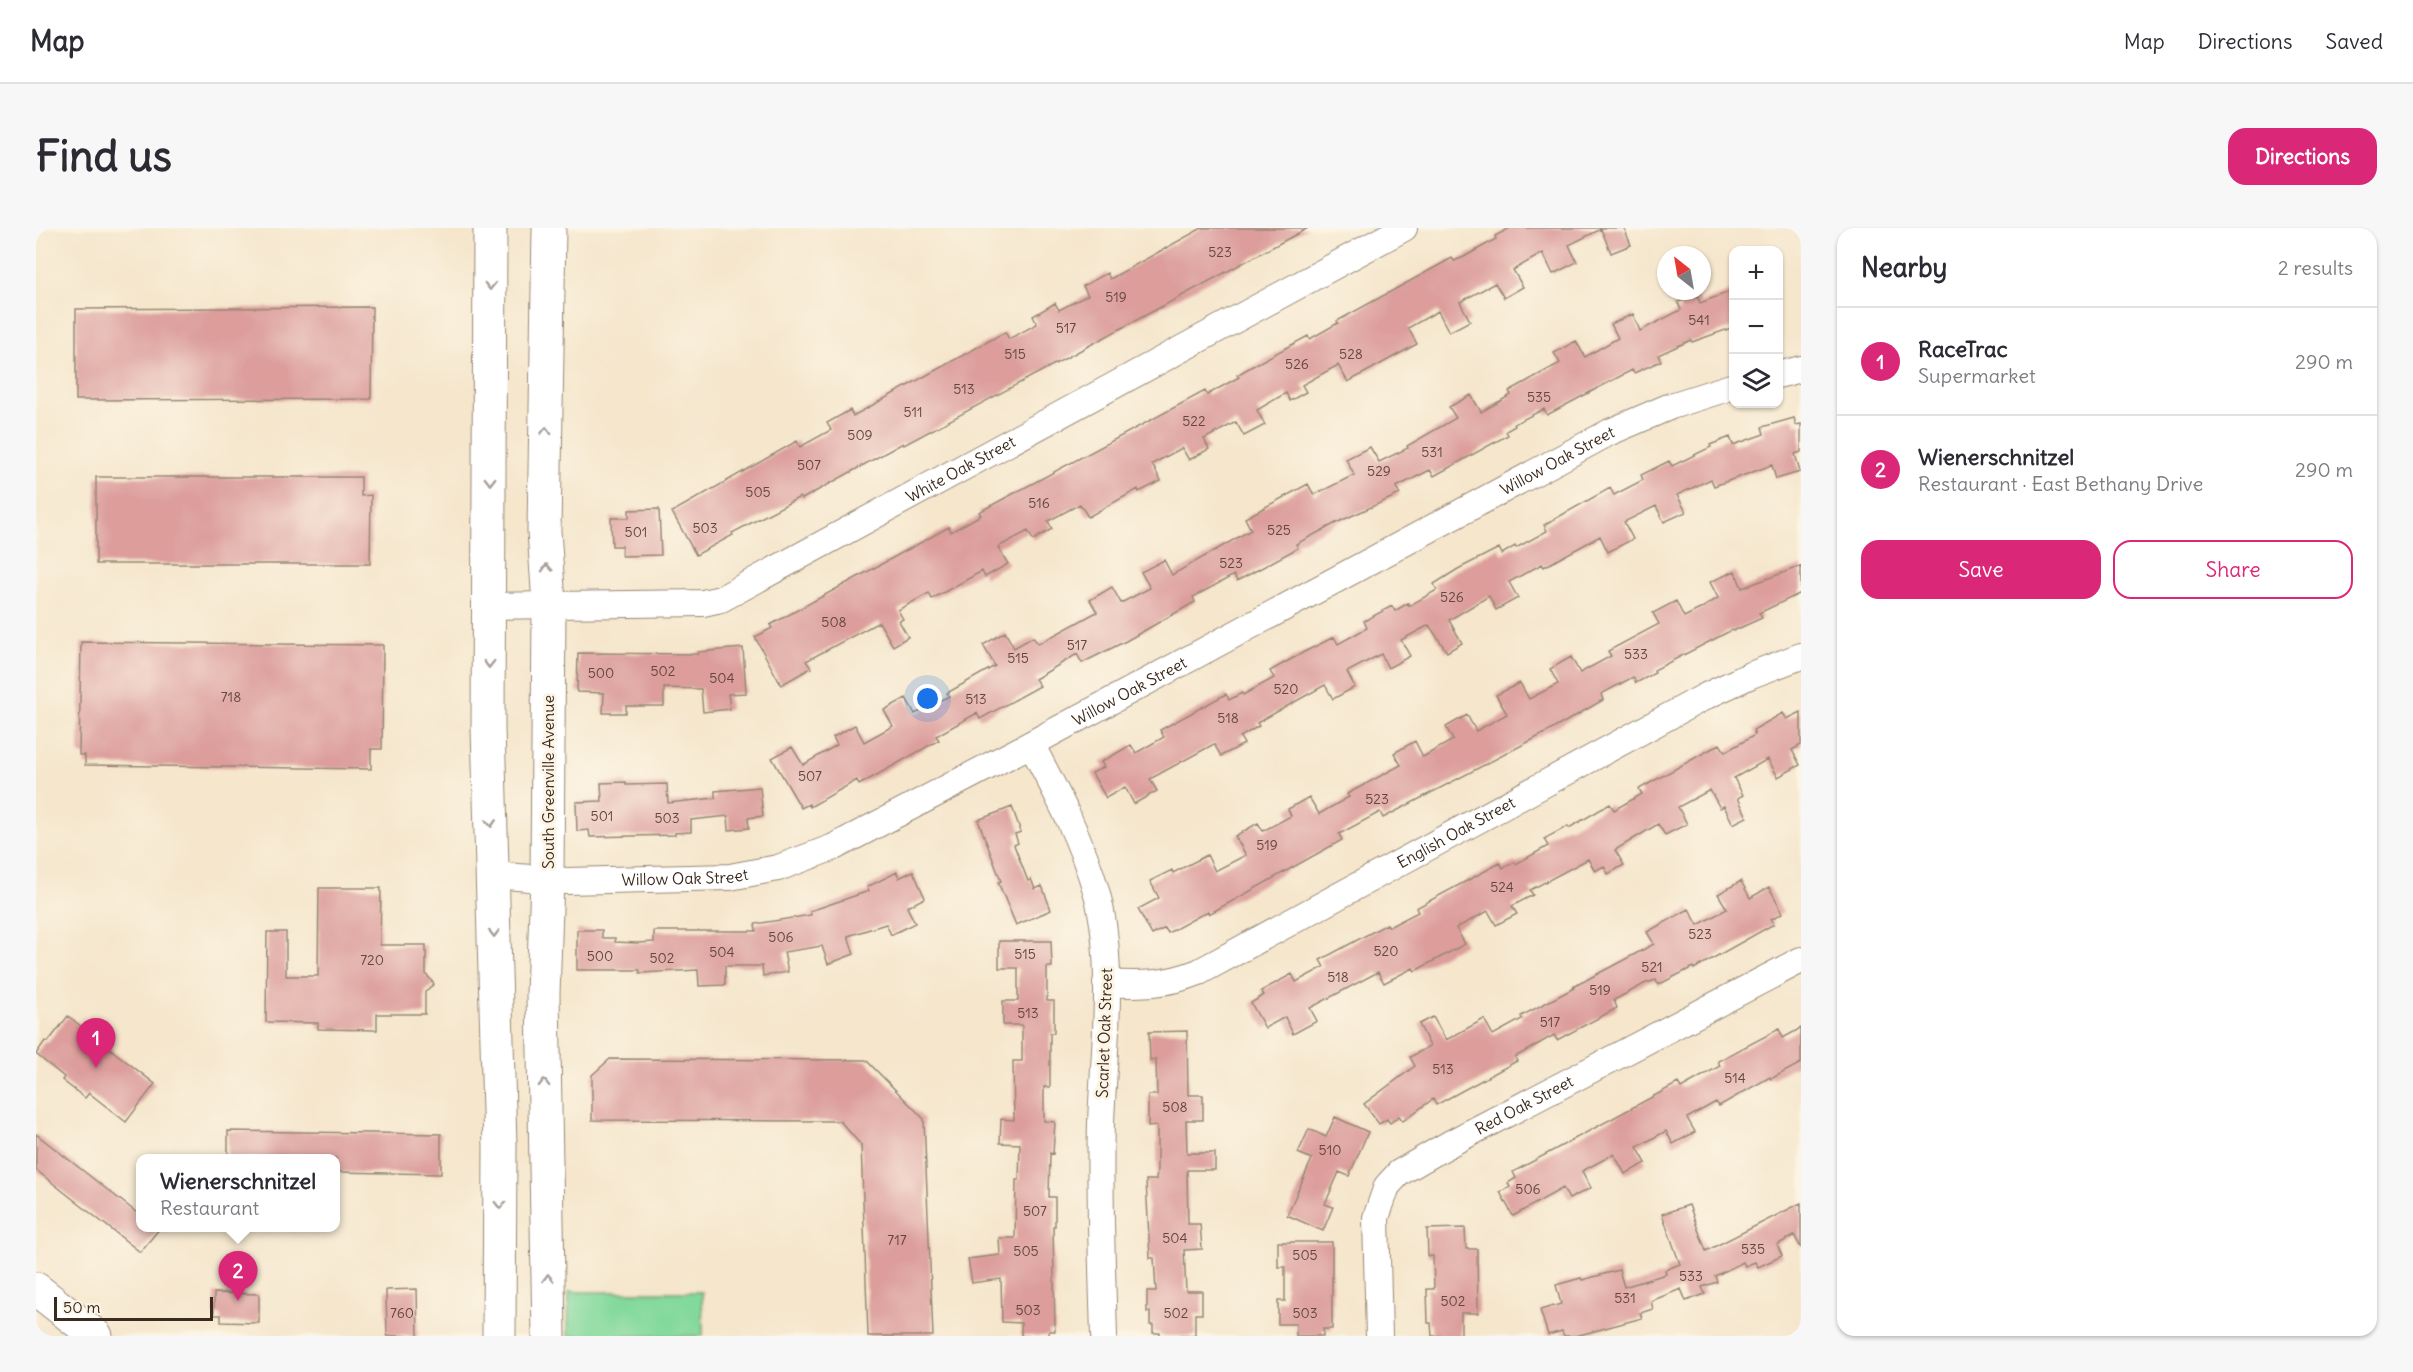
<!DOCTYPE html>
<meta charset="utf-8">
<style>
:root{--surface:#fff;--page:#f7f7f7;--text:#2b2b33;--muted:#7c7c81;--line:#e1e1e2;--accent:#db2777}
body{margin:0;font-family:Delius,sans-serif;background:var(--page);color:var(--text)}
.controls{position:absolute;right:18px;top:18px;display:grid;overflow:hidden;border-radius:12px;box-shadow:0 2px 4px #0004}
.controls button{width:54px;height:54px;display:grid;place-items:center;padding:0;border:0;border-bottom:2px solid var(--line);background:var(--surface);color:var(--text);font:30px sans-serif}
.compass{position:absolute;left:1621px;top:18px;width:54px;height:54px;border-radius:50%;background:var(--surface);box-shadow:0 2px 4px #0004;rotate:329deg}
.scale{position:absolute;left:18px;bottom:15px;width:159px;box-sizing:border-box;padding-left:6px;border:3px solid #3b2a1e;border-top:0;font-size:16px;line-height:21px;white-space:nowrap;color:#3b2a1e;-webkit-text-stroke:4px #fcf5e5;paint-order:stroke}
.you{position:absolute;left:892px;top:471px;width:21px;height:21px;margin:-15px;border:4px solid #fff;border-radius:50%;background:#1a73e8;box-shadow:0 0 0 9px #1a73e833}
.badge{display:grid;place-items:center;width:39px;height:39px;border-radius:50%;background:var(--accent);color:#fff;font-size:20px;font-weight:700}
.pin{position:absolute;translate:-50% -50px;filter:drop-shadow(0 2px 3px #0008)}
.pin::after{content:'';position:absolute;top:32px;width:21px;height:18px;background:inherit;clip-path:polygon(0 0,100% 0,50% 100%)}
.popup{position:absolute;left:100px;top:926px;width:204px;height:78px;box-sizing:border-box;display:grid;place-content:center;border-radius:12px;background:var(--surface);filter:drop-shadow(0 2px 4px #0005);font-size:20px;white-space:nowrap;color:var(--muted)}
.popup b{font-size:22px;color:var(--text)}
.popup::after{content:'';position:absolute;left:50%;top:100%;margin-left:-12px;border:12px solid transparent;border-top-color:var(--surface)}
.list{margin:0;padding:0;list-style:none}
h2{display:flex;justify-content:space-between;align-items:center;height:78px;margin:0;padding:0 24px;font-size:26px}
h2 small{font-size:20px;font-weight:400;color:var(--muted)}
.list li{display:grid;grid-template-columns:39px 1fr auto;gap:18px;align-items:center;box-sizing:border-box;height:108px;padding:0 24px;border-top:2px solid var(--line)}
.list b{display:block;font-size:22px;white-space:nowrap}
.list p{margin:0;font-size:20px;white-space:nowrap;color:var(--muted)}
.list em{font-size:20px;font-style:normal;color:var(--muted)}
.actions{display:flex;gap:12px;padding:18px 24px}
.actions a{flex:1;padding:14px 0;border:2px solid var(--accent);border-radius:18px;text-align:center;font-size:21px;color:var(--accent)}
.actions .main{background:var(--accent);color:#fff}
.icon{flex:none;width:33px;height:33px;fill:none;stroke:currentColor;stroke-width:2;stroke-linecap:round;stroke-linejoin:round}
.map{position:relative;flex:none;width:1765px;height:1108px;overflow:hidden;border-radius:18px}
header{display:flex;align-items:center;gap:36px;box-sizing:border-box;height:84px;padding:0 30px;background:var(--surface);border-bottom:2px solid var(--line)}
header strong{font-size:28px}
nav{display:flex;gap:33px;margin-inline-start:auto;font-size:21px}
.intro{display:flex;align-items:center;justify-content:space-between;box-sizing:border-box;height:144px;padding:0 36px}
h1{margin:0;font-size:42px}
.button{padding:15px 27px;border-radius:18px;background:var(--accent);color:#fff;font-size:21px;font-weight:700}
main{display:flex;gap:36px;padding:0 36px}
aside{flex:1;background:var(--surface);border-radius:18px;box-shadow:0 2px 4px #0004}
.map>svg:first-child{display:block}
.green{fill:#83d99c;stroke:#5f825d;stroke-width:1.5}
.building{fill:#dc9d9b}
.lines{fill:none;stroke-linecap:round;stroke-linejoin:round}
.street-casing{stroke:#988875;stroke-width:28}
.secondary-casing{stroke:#988875;stroke-width:35}
.street{stroke:#fff;stroke-width:26}
.secondary{stroke:#fff;stroke-width:33}
.oneway{stroke:#a79f9a}
.labels{text-anchor:middle;dominant-baseline:central;stroke-width:6;stroke-linejoin:round;paint-order:stroke}
.number-label{font-size:14px;fill:#63473d}
.street-label{font-size:16px;fill:#3b2a1e;stroke:#fcf5e5}
</style>
<header>
<strong>Map</strong>
<nav><a>Map</a><a>Directions</a><a>Saved</a></nav>
</header>
<div class="intro"><h1>Find us</h1><a class="button">Directions</a></div>
<main>
<div class="map">
<svg width="1765" height="1108" viewBox="0 0 1765 1108">
<rect width="100%" height="100%" fill="#fcf5e5"/>
<filter id="ink" filterUnits="userSpaceOnUse"><feTurbulence type="fractalNoise" baseFrequency=".0167" numOctaves="2"/><feDisplacementMap in="SourceGraphic" scale="12" xChannelSelector="R" yChannelSelector="G"/><feConvolveMatrix kernelMatrix="1 2 1 2 8 2 1 2 1" color-interpolation-filters="sRGB"/></filter>
<filter id="wash" filterUnits="userSpaceOnUse"><feTurbulence type="fractalNoise" baseFrequency=".008" numOctaves="4" result="noise"/><feDisplacementMap in="SourceGraphic" scale="24" xChannelSelector="R" yChannelSelector="G"/><feGaussianBlur stdDeviation="1.35" result="paint"/><feColorMatrix in="noise" values="0 0 0 0 0 0 0 0 0 0 0 0 0 0 0 0 0 1.4 0 .05"/><feComposite in="paint" operator="in"/></filter>
<g filter="url(#wash)">
<rect width="100%" height="100%" fill="#f5e6cc"/>
<path class="green" d="M533 1064H666L667 1108H532Z"/>
<g id="blocks">
<path class="building" d="M1166 0H1272L868 217 867 215 766 271 764 269 696 305 697 307 660 327 636 284 761 213 764 219 795 202 791 195 814 182 817 188 969 104 973 111 1001 96 997 88 1019 75 1023 82 1052 67 1047 58 1071 45 1074 51Z
M1474 0H1588L1595 17 1575 25 1565 1 1533 17 1541 34 1517 46 1507 25 1477 42 1487 59 1468 70 1459 55 1424 74 1434 93 1413 104 1402 83 1372 100 1381 116 1312 154 1302 137 1266 157 1270 164 1254 173 1250 165 1221 182 1229 197 1208 208 1200 194 1168 211 1173 221 1153 232 1146 220 1116 236 1125 253 1103 264 1102 261 1052 289 1044 276 1012 293 1016 301 997 312 992 303 962 319 972 336 949 349 946 343 896 371 893 365 862 382 867 391 863 393 872 409 857 418 843 394 770 433 775 440 745 457 719 409 736 400 734 397 913 299 915 304 945 287 943 284 973 268 1169 163 1171 167 1203 149 1201 147 1220 136 1272 108 1274 111 1302 95 1301 93 1416 30 1418 33 1428 29 1460 11 1459 8Z
M1698 62V99L1656 114 1655 112 1622 127 1625 133 1598 145 1596 142 1511 187 1508 181 1478 196 1479 198 1470 203 1472 207 1398 248 1394 242 1360 259 1364 266 1300 295 1260 316 1262 320 1201 353 1198 347 1157 369 1159 374 1090 413 1046 435 1041 426 999 451 1004 458 944 491 941 485 900 508 903 512 823 557 821 552 774 579 773 576 765 580 736 530 756 519 767 537 801 517 797 509 819 497 828 514 857 498 848 482 870 470 879 486 913 468 911 465 959 438 947 417 969 404 978 420 997 409 1002 416 1061 384 1054 372 1076 359 1085 375 1114 360 1105 344 1128 332 1136 347 1215 302 1209 290 1272 256 1278 267 1318 247 1310 231 1334 219 1343 234 1372 220 1371 218 1420 190 1413 179 1435 167 1445 184 1475 167 1473 163 1524 135 1518 125 1540 113 1549 129 1582 110 1575 96 1597 86 1604 103 1645 82 1642 74 1661 67 1664 75Z
M336 79 335 171 40 172V81Z
M1758 190 1760 197 1765 196V224L1759 226 1764 244 1740 251 1736 237 1678 258 1675 251 1641 267 1650 284 1628 294 1620 278 1588 294 1597 311 1572 324 1564 308 1508 339 1506 336 1473 354 1482 370 1460 382 1453 368 1413 392 1426 415 1411 424 1393 397 1365 412 1374 428 1352 440 1345 426 1311 444 1319 459 1297 471 1289 457 1221 495 1223 498 1204 509 1208 516 1185 528 1178 516 1114 551 1121 563 1098 576 1089 559 1070 570 1056 545 1068 539 1065 534 1095 517 1100 525 1128 509 1124 502 1190 466 1193 472 1206 465 1207 467 1238 450 1234 443 1268 424 1298 409 1302 416 1331 400 1328 393 1356 378 1359 383 1372 375 1373 378 1401 362 1398 356 1422 341 1463 320 1466 326 1479 318 1480 320 1511 303 1508 297 1574 260 1578 267 1607 252 1605 247 1633 233 1636 238 1675 219 1674 217 1694 209 1697 217 1728 206 1726 199Z
M60 249H325V268L335 267 334 336H60Z
M623 281 625 327 586 328V318H576L575 290H593V282Z
M1765 338V365L1723 385 1726 390 1697 403 1696 402 1618 442 1619 445 1600 455 1597 449 1565 466 1567 472 1515 502 1347 590 1344 584 1303 606 1306 612 1173 686 1172 683 1132 705 1129 700 1116 707 1102 681 1123 670 1114 653 1136 642 1137 645 1171 627 1179 643 1210 627 1199 608 1222 595 1227 603 1255 588 1252 581 1273 569 1283 586 1313 569 1311 566 1365 537 1358 525 1379 513 1387 529 1417 512 1410 499 1431 487 1440 503 1471 486 1460 467 1484 455 1493 471 1522 456 1514 441 1535 429 1544 445 1575 428 1572 423 1623 396 1617 385 1640 373 1648 389 1666 380 1682 370 1674 354 1699 343 1706 360Z
M45 414 347 417 346 521H335V541L49 537V527H43Z
M707 420 710 465 692 466 694 481 667 484 665 461 628 460V478H590V485H567L568 465 541 464 542 425 662 426V424Z
M1765 484V517L1756 522 1764 537 1742 549 1732 531 1698 550 1707 567 1702 570 1711 589 1697 596 1688 578 1684 580 1674 562 1642 579 1651 596 1629 607 1622 596 1579 622 1588 637 1572 646 1568 638 1559 643 1552 631 1494 662 1497 667 1476 678 1481 686 1460 697 1452 683 1420 700 1429 716 1379 743 1377 740 1348 755 1342 744 1274 780 1281 793 1257 806 1249 789 1229 800 1215 775 1228 767 1225 763 1256 746 1260 754 1288 739 1284 732 1351 696 1353 699 1382 684 1380 680 1464 635 1467 640 1479 634 1480 636 1512 618 1508 611 1532 598 1533 600 1574 576 1578 582 1606 566 1603 561 1684 516 1689 524 1719 507 1717 502 1747 485 1751 491Z
M590 554V557L631 556 632 575 679 570V563L724 559 727 588 712 590 713 600 693 602 692 588 655 592V604L639 605V607L554 609 553 602 541 603 540 574 566 573 565 555Z
M976 579 985 604 979 606 982 615 978 617 992 653 995 651 999 661 1006 658 1015 682 980 697 962 654 965 653 942 592Z
M877 643 889 670 871 679 879 695 855 707 850 696 812 708 818 726 792 736 786 718 748 724 752 744 727 748 726 738H689V757L663 758 662 742 604 745V742H541V702H566V710H579V714L601 715 618 714V703H720L719 696 775 687 774 683 833 663 831 659 861 644 863 650Z
M1705 653 1714 670 1733 659 1747 685 1735 691 1738 696 1658 741 1657 739 1622 757 1620 752 1610 755 1578 772 1581 780 1521 812 1518 807 1479 829 1481 833 1400 877 1397 871 1367 893 1363 888 1354 895 1351 891 1343 896 1328 876 1379 838 1374 829 1394 818 1383 796 1397 789 1410 812 1448 791 1457 807 1486 791 1485 788 1538 760 1537 759 1618 716 1611 704 1653 681 1662 697 1691 681 1682 666Z
M283 660H345L344 717H390V746L398 756 389 764V786H341V802L282 801V795L230 794 231 704H250V748H282Z
M963 713H1015L1016 739H1011V773H1018V805H1014V859H1008V893L1019 894 1017 926 1014 925 1013 969H1019V998H1017L1019 1103H1013V1108H985V1095L966 1094 965 1051 936 1055 932 1031 964 1027 963 1010H979L980 952H983L984 916 964 915 965 891 978 892 977 833H986V797H967V773H982V740H963Z
M32 788 119 856 90 894 53 865 49 870 26 852 28 849 0 826 9 813 12 814Z
M1765 800V835L1735 851 1734 849 1683 878 1680 874 1651 890 1659 904 1637 916 1630 903 1601 919 1610 935 1589 946 1578 926 1546 943 1555 960 1533 971 1527 960 1477 988 1464 964 1474 959 1472 955 1480 950 1477 944 1642 855 1645 860 1684 838 1682 833 1743 801 1747 810Z
M1151 803 1152 867H1167V892H1150L1151 925H1179V942H1151L1152 996H1164L1166 1021 1148 1022 1150 1063H1166V1086H1159V1108H1124V1105H1117V1097H1114V1084H1111V1063H1120L1118 1030H1114L1110 952H1120L1121 943V898L1112 899V867H1121L1120 831 1114 832 1113 804Z
M574 831 830 832 888 891 897 1108H832L825 917 804 893 556 892V847Z
M1299 889 1332 904 1313 948 1303 944 1289 976 1297 979 1287 1003 1251 987 1276 931 1262 925 1273 901 1290 909Z
M192 903 405 906V946L300 944V930H192Z
M0 906 105 988V999H125L104 1024 0 942Z
M1765 975V1020L1758 1007 1741 1017 1746 1028 1722 1039 1719 1034 1709 1038 1707 1034 1679 1048 1681 1054 1666 1059 1669 1066 1650 1073 1645 1061 1615 1073 1617 1081 1604 1085 1606 1090 1540 1108H1528L1526 1103 1512 1107 1504 1082 1525 1076 1520 1057 1545 1050 1546 1052 1583 1042 1588 1059 1630 1046 1629 1042 1644 1036 1626 986 1653 977 1670 1023Z
M1429 1000 1430 1021H1441L1442 1085H1425V1108H1396L1395 1095H1392L1391 1061H1398L1397 1028H1392L1391 1001Z
M1242 1014H1296V1101H1287V1108H1260V1096H1242V1073H1249V1039H1242Z
M381 1061 382 1108H351L350 1062Z
M178 1065 223 1066V1095L185 1094V1087H178Z"/>
</g>
</g>
<g filter="url(#ink)">
<use href="#blocks" fill-opacity="0" stroke="#988875" stroke-width="1.5"/>
<g class="lines">
<defs>
<g id="street">
<path d="M1742 147 1765 141"/>
<path id="s1" d="M454 378 667 375 685 371 1368 0"/>
<path d="M995 516C1021 565 1046 613 1061 666 1079 733 1068 824 1065 894 1063 965 1066 1037 1068 1108"/>
<path id="s2" d="M457 647 531 653 694 649 742 640 798 619 995 516 1574 204 1635 178 1698 158"/>
<path id="s3" d="M1070 755C1105 757 1130 757 1163 744L1670 468 1715 447 1765 428"/>
<path id="s4" d="M1343 1108 1340 990 1351 958 1363 945 1415 915 1765 732"/>
</g>
<path id="secondary" d="M454 0 452 500 464 918 463 1108
M513 0 508 303 513 376 511 651 507 766 513 1108
M0 1061 60 1108"/>
</defs>
<use href="#street" class="street-casing"/>
<use href="#secondary" class="secondary-casing"/>
<use href="#street" class="street"/>
<use href="#secondary" class="secondary"/>
</g>
<defs><path id="oneway-chevron" d="M-2-3.5L2.5 0L-2 3.5" fill="none" stroke-width="1.6" stroke-linecap="round" stroke-linejoin="round" transform="scale(1.5)"/></defs>
<g class="oneway">
<use href="#oneway-chevron" transform="translate(454 58) rotate(90)"/>
<use href="#oneway-chevron" transform="translate(510 203) rotate(-89)"/>
<use href="#oneway-chevron" transform="translate(454 253) rotate(90)"/>
<use href="#oneway-chevron" transform="translate(511 340) rotate(-94)"/>
<use href="#oneway-chevron" transform="translate(453 436) rotate(91)"/>
<use href="#oneway-chevron" transform="translate(455 595) rotate(88)"/>
<use href="#oneway-chevron" transform="translate(458 705) rotate(89)"/>
<use href="#oneway-chevron" transform="translate(508 855) rotate(-91)"/>
<use href="#oneway-chevron" transform="translate(464 977) rotate(90)"/>
<use href="#oneway-chevron" transform="translate(512 1050) rotate(-91)"/>
</g>
</g>
<g class="labels">
<g class="number-label">
<text x="1184" y="24">523</text>
<text x="1080" y="69">519</text>
<text x="1663" y="92">541</text>
<text x="1030" y="100">517</text>
<text x="979" y="126">515</text>
<text x="1315" y="126">528</text>
<text x="1261" y="136">526</text>
<text x="928" y="161">513</text>
<text x="1503" y="169">535</text>
<text x="877" y="184">511</text>
<text x="1158" y="193">522</text>
<text x="824" y="207">509</text>
<text x="1396" y="224">531</text>
<text x="773" y="237">507</text>
<text x="1343" y="243">529</text>
<text x="722" y="264">505</text>
<text x="1003" y="275">516</text>
<text x="669" y="300">503</text>
<text x="1243" y="302">525</text>
<text x="600" y="304">501</text>
<text x="1195" y="335">523</text>
<text x="1416" y="369">526</text>
<text x="798" y="394">508</text>
<text x="1041" y="417">517</text>
<text x="1600" y="426">533</text>
<text x="982" y="430">515</text>
<text x="627" y="443">502</text>
<text x="565" y="445">500</text>
<text x="686" y="450">504</text>
<text x="1250" y="461">520</text>
<text x="195" y="469">718</text>
<text x="940" y="471">513</text>
<text x="1192" y="490">518</text>
<text x="774" y="548">507</text>
<text x="1341" y="571">523</text>
<text x="566" y="588">501</text>
<text x="631" y="590">503</text>
<text x="1231" y="617">519</text>
<text x="1466" y="659">524</text>
<text x="1664" y="706">523</text>
<text x="745" y="709">506</text>
<text x="1350" y="723">520</text>
<text x="686" y="724">504</text>
<text x="989" y="726">515</text>
<text x="564" y="728">500</text>
<text x="626" y="730">502</text>
<text x="336" y="732">720</text>
<text x="1616" y="739">521</text>
<text x="1302" y="749">518</text>
<text x="1564" y="762">519</text>
<text x="992" y="785">513</text>
<text x="1514" y="794">517</text>
<text x="1407" y="841">513</text>
<text x="1699" y="850">514</text>
<text x="1139" y="879">508</text>
<text x="1294" y="922">510</text>
<text x="1492" y="961">506</text>
<text x="999" y="983">507</text>
<text x="1139" y="1010">504</text>
<text x="861" y="1012">717</text>
<text x="1717" y="1021">535</text>
<text x="990" y="1023">505</text>
<text x="1269" y="1027">505</text>
<text x="1655" y="1048">533</text>
<text x="1589" y="1070">531</text>
<text x="1417" y="1073">502</text>
<text x="992" y="1082">503</text>
<text x="366" y="1085">760</text>
<text x="1140" y="1085">502</text>
<text x="1269" y="1085">503</text>
</g>
<g class="street-label">
<text stroke="none"><textPath href="#s2" startOffset="1166">Willow Oak Street</textPath></text>
<text stroke="none"><textPath href="#s1" startOffset="504">White Oak Street</textPath></text>
<text stroke="none"><textPath href="#s2" startOffset="680">Willow Oak Street</textPath></text>
<text transform="translate(512 554) rotate(-90)">South Greenville Avenue</text>
<text stroke="none"><textPath href="#s3" startOffset="387">English Oak Street</textPath></text>
<text stroke="none"><textPath href="#s2" startOffset="192">Willow Oak Street</textPath></text>
<text transform="translate(1068 805) rotate(-88)">Scarlet Oak Street</text>
<text stroke="none"><textPath href="#s4" startOffset="312">Red Oak Street</textPath></text>
</g>
</g>
</svg>
<div class="controls">
<button>+</button>
<button>−</button>
<button><svg class="icon" aria-label="layers" viewBox="0 0 24 24"><path d="M12 4l9 5-9 5-9-5zM3 14l9 5 9-5"/></svg></button>
</div>
<svg class="compass" viewBox="-18 -18 36 36"><path d="M0-13l5 13h-10z" fill="#e53935"/><path d="M0 13l5-13h-10z" fill="#7c7c81"/></svg>
<div class="scale">50 m</div>
<div class="you"></div>
<div class="pin badge" style="left:60px;top:840px">1</div>
<div class="pin badge" style="left:202px;top:1073px">2</div>
<div class="popup"><b>Wienerschnitzel</b>Restaurant</div>
</div>
<aside>
<h2>Nearby<small>2 results</small></h2>
<ul class="list">
<li><span class="badge">1</span><div><b>RaceTrac</b><p>Supermarket</p></div><em>290 m</em></li>
<li><span class="badge">2</span><div><b>Wienerschnitzel</b><p>Restaurant · East Bethany Drive</p></div><em>290 m</em></li>
</ul>
<div class="actions"><a class="main">Save</a><a>Share</a></div>
</aside>
</main>
